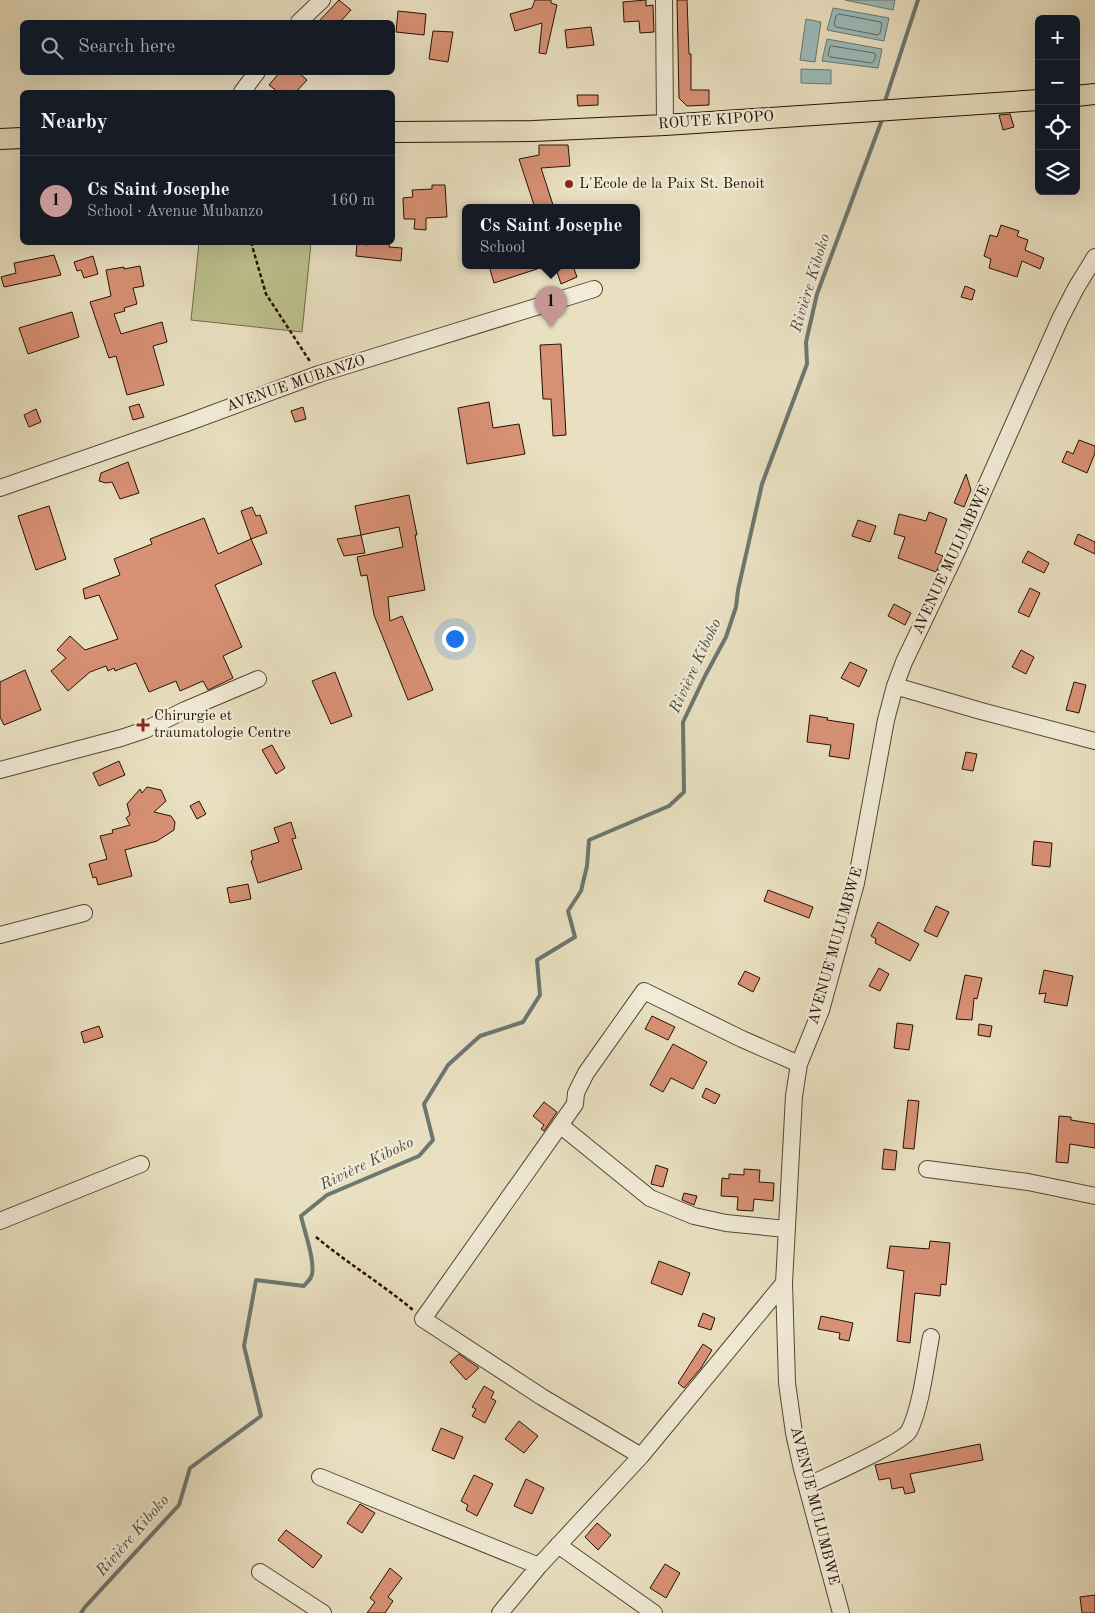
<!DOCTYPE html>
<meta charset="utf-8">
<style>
:root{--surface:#171b24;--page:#20242c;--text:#f1f3f6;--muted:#9ea1a6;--line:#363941;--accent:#c59692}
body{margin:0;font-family:"Old Standard TT",serif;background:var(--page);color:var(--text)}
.controls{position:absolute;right:15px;top:15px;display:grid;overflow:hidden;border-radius:8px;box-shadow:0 5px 20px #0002}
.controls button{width:45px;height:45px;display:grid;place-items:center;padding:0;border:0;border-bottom:1px solid var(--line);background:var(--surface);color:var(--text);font:25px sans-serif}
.you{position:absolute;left:454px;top:638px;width:18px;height:18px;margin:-12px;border:4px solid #fff;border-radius:50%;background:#1a73e8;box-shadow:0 0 0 8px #1a73e833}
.badge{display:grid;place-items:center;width:32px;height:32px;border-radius:50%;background:var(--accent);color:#111;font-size:16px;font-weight:700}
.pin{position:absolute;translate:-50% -41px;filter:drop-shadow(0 1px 2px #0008)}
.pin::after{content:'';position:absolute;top:26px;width:18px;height:15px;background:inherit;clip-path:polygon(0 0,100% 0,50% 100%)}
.popup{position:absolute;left:462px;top:204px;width:178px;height:65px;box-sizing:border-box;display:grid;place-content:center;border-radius:8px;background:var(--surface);filter:drop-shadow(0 1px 4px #0005);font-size:16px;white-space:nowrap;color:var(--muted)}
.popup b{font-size:19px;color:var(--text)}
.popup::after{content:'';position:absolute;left:50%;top:100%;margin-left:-10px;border:10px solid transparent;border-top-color:var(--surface)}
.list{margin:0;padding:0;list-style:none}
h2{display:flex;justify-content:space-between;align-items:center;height:65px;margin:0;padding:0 20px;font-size:21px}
h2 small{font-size:16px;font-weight:400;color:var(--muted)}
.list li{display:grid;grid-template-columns:32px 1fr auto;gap:15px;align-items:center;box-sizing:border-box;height:90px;padding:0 20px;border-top:1px solid var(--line)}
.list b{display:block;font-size:19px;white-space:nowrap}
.list p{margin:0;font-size:16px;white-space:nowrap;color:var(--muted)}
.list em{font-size:16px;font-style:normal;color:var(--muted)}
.icon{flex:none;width:28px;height:28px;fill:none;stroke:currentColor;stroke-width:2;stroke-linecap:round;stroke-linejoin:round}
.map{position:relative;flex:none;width:1095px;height:1613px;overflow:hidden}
.search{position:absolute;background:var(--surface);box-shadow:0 5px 20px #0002;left:20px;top:20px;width:375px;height:55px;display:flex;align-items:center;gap:12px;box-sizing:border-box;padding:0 18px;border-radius:8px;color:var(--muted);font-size:19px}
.panel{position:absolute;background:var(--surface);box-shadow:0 5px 20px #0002;left:20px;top:90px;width:375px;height:155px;border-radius:8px}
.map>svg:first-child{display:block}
.green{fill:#bdc08e;stroke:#726848}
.water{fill:#9abbba;stroke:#6c7770}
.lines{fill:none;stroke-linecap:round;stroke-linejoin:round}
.shore{stroke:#60665e;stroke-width:1}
.stream{stroke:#6c7770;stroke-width:4}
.building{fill:#d99175;stroke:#261102}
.minor-casing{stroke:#574532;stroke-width:18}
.major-casing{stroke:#261102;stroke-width:22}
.path{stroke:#261102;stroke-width:2.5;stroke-dasharray:4 2.5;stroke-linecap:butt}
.minor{stroke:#f1ebd7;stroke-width:16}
.major{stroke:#e9e0c1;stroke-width:20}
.poi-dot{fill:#8f2418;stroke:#f1ebd7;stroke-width:2}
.labels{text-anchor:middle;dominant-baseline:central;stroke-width:4.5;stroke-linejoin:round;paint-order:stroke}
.street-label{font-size:15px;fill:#261102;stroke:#f1ebd7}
.poi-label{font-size:15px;fill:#261102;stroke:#f1ebd7;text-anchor:start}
.water-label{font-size:16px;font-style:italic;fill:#4f4c42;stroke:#f1ebd7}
</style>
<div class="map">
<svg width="1095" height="1613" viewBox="0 0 1095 1613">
<rect width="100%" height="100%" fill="#e9e0c1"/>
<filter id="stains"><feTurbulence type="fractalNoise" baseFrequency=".004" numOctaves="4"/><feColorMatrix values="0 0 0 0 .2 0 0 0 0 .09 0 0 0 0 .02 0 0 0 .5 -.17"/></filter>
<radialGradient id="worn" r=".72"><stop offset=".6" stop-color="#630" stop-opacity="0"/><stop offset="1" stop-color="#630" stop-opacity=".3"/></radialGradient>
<path class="green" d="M199 243H311L302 332 191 320Z"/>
<path class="water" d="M845 0H895L893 10Z
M833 8 889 18 884 41 827 30Z
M806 19 821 22 815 62 800 60Z
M827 39 882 49 878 68 822 61Z
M801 69 831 70V84L801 83Z"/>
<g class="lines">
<path class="shore" d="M839 14 881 22 882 24 880 33 878 35 836 27 834 24 836 16Z
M832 46 874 53 876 55 874 61 872 63 830 57 828 55 830 47Z"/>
<path class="stream" d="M886 98 918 0
M81 1613 85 1607 179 1505 190 1468 261 1416 244 1346 256 1280 304 1286C306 1283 310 1280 311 1277 317 1266 304 1230 301 1216L327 1195 419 1156 433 1140 424 1104 448 1065 480 1036 523 1022 540 995 537 960 575 937 568 911 581 891 587 866 589 840 669 806 684 792 683 722 705 676 726 637 736 607 738 590 762 484 807 364 806 342 817 294 883 117"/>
</g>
<path class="building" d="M339 0 351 10 340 22H318Z
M535 0H551V3L557 5 546 54 539 53 542 23 515 31 510 14 532 8Z
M646 0V6L653 5 654 32 640 33 639 21 624 22 623 2Z
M677 0H687L689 54H691V90H709V105L687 106 679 98Z
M398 11 426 14 424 35 396 32Z
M591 27 594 45 567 48 565 30Z
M433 31 453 32 448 62 429 59Z
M280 72H298L307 80 296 92H278L269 85Z
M577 95H598V105L578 106Z
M1010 114 1014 127 1003 130 999 115Z
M539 145H568L570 166 541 168 554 208H535L519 159 539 155Z
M432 185H445L447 217 426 218V230L414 229 415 219H404L403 198 413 197 412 190 432 189Z
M1001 225 1019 231 1017 236 1028 240 1025 250 1044 258 1040 269 1022 261 1017 277 989 268 991 259 984 256 990 235 997 237Z
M367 242H390L389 247 402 248 401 261 356 256 357 243 367 245Z
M54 255 61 275 4 287 1 277 16 273 14 263Z
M93 256 98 274 84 278 81 270 77 271 74 262Z
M140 266 144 286 133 288 137 304 124 308 125 311 114 314 121 334 162 322 167 342 153 346 164 385 127 395 116 356 109 358 90 302 111 296 106 270 124 267V269Z
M489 266H540V268L494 283Z
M555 266H573L577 277 561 284Z
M965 286 975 290 972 300 961 297Z
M72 312 79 337 28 354 19 328Z
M561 344 566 435 553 436 551 399H543L540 345Z
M489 402 493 428 519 424 525 454 467 464 458 408Z
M139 404 144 417 133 420 129 407Z
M303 407 306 419 295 422 291 411Z
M36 409 41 422 29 427 24 415Z
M1079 440 1095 446V453L1087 473 1062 462 1067 451 1073 454Z
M128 462 139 493 120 499 112 482 106 483 99 481 101 473Z
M966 474 971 490 964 507 954 503Z
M409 495 417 535H415L425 590 388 597 390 621 402 616 433 690 408 700 374 615 367 575 361 576 357 557 403 547 399 527 361 535 355 506Z
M49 506 66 559 36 570 18 516Z
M252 507 256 516 260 515 267 533 251 539 241 511Z
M929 512 947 519 935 553 943 556 936 572 898 558 905 537 894 534 899 514 926 521Z
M204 518 218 554 251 539 262 564 215 585 242 647 223 656 233 678 208 690 203 681 180 691 176 681 149 692 136 663 115 671 114 668 108 671 106 666 90 672 68 691 51 671 66 658 57 650 70 636 85 650 118 639 99 595 85 599 83 589 120 575 114 559 152 544 150 539Z
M858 520 876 526 870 542 852 536Z
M1078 534 1095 542V554L1074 544Z
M361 535 365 553 344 556 337 539Z
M1028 551 1049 563 1044 573 1022 562Z
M1030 588 1040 593 1029 617 1018 612Z
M894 604 911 613 905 625 888 616Z
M1021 650 1034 657 1026 674 1012 667Z
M850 662 867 670 859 687 841 678Z
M25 670 41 710 4 725 0 717V682Z
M335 672 352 716 331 724 312 681Z
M1074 682 1086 685 1079 713 1066 710Z
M810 715 828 718 827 720 854 724 849 759 829 756 831 745 807 742Z
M272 745 285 768 276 774 262 750Z
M966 752 977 754 973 771 962 769Z
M119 761 125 775 99 786 93 773Z
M147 787 161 790 166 801 154 812 171 816 175 822 174 830 157 841 125 850 132 876 98 885 96 877 93 878 89 864 107 859 100 836 113 833 112 830 130 825 126 818 130 815 127 804 140 789 142 793Z
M199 801 206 814 197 819 190 806Z
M291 822 296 838 292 839 302 869 258 883 251 861 253 860 251 851 279 842 274 828Z
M1034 841 1052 843 1050 867 1032 865Z
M248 884 251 899 230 903 227 888Z
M768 890 813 907 809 918 764 901Z
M936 906 949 912 937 937 924 931Z
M878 922 919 944 910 961 875 943 876 939 871 936Z
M879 968 889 974 880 991 869 986Z
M1044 970 1073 976 1067 1006 1044 1002 1046 993 1039 994Z
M745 971 760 978 753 992 738 984Z
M965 975 982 978 977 999 974 998 972 1020 956 1019Z
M652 1016 675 1027 668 1040 645 1029Z
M897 1023 913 1025 909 1050 894 1048Z
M979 1024 992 1026 990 1037 978 1035Z
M99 1026 103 1037 84 1043 81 1032Z
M673 1044 707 1062 693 1089 671 1078 663 1092 650 1085Z
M706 1088 720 1095 715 1104 702 1097Z
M908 1100 919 1101 914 1149 903 1148Z
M544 1102 557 1112 544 1131 541 1129 544 1125 533 1116Z
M1059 1116 1071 1117V1120L1095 1124V1148L1070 1144 1068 1163 1056 1162Z
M884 1149 897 1151 895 1170 882 1169Z
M656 1165 668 1169 663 1187 651 1184Z
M744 1169 760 1170 759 1182 774 1183 773 1201 754 1199 753 1211 737 1210 738 1197 721 1196 722 1178 729 1179V1174L744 1175Z
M684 1193 697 1196 694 1205 682 1200Z
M930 1241 950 1243 946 1285 941 1284 940 1296 915 1293 910 1343 897 1341 904 1271 887 1268 890 1246 929 1249Z
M659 1261 690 1273 682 1295 651 1283Z
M703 1313 715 1318 711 1330 698 1326Z
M821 1316 853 1323 849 1341 839 1339 840 1333 818 1329Z
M703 1344 712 1350 701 1368 684 1388 678 1383Z
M459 1354 479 1368 466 1380 450 1362Z
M484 1386 494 1392 491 1398 496 1401 485 1423 472 1416 476 1409 472 1407Z
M519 1421 538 1436 524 1453 505 1439Z
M441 1428 463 1437 454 1459 432 1450Z
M980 1444 983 1460 910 1474 915 1492 905 1494 903 1487 892 1489 890 1478 879 1480 875 1465Z
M474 1475 493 1484 477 1516 466 1510 468 1505 461 1501Z
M526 1479 544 1488 532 1514 514 1506Z
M360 1504 375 1513 362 1533 347 1523Z
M597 1523 611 1535 598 1550 585 1537Z
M286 1530 322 1556 313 1568 278 1540Z
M665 1564 680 1573 666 1598 650 1588Z
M390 1568 402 1578 388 1597 393 1601 385 1613H367L375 1602 370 1598Z
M1095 1595V1613H1082L1080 1597Z"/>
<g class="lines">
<defs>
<path id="minor" d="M664 0 665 125
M299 22 322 0
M242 92 257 72
M0 488 187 423 319 374 594 289
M895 686 981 711 1095 741
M0 770 121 738 145 730 185 710 258 679
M0 935 84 913
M560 1125 650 1198 694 1216 726 1223 786 1229
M927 1169 1028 1182 1095 1196
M0 1221 141 1164
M641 1456 542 1397 423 1319 575 1104 576 1093 586 1073 644 991 742 1039 799 1064
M320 1477 539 1566
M807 1486C825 1477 901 1444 909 1431 921 1408 926 1363 931 1337
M558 1545 654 1613
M260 1572 323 1613
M500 1613 539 1566 641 1456 784 1283
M841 1613 802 1469 794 1433 787 1383 784 1283 794 1096 799 1064 821 1010 856 883 886 720 895 686 904 662 957 551 1060 319 1076 288 1095 257"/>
<path id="major" d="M1076 96 1095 94
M392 132 533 131 665 125 1039 100
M0 139 22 138"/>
</defs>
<use href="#minor" class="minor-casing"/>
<use href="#major" class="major-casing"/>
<path class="path" d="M251 242 266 294 311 363
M316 1237C347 1263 382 1284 413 1310"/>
<use href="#minor" class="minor"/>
<use href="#major" class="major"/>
</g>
<g class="poi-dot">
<circle cx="569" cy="184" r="5"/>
<path d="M140.5 717.5h5v5h5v5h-5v5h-5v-5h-5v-5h5z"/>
</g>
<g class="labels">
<g class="street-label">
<text transform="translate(716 121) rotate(-4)">ROUTE KIPOPO</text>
<text transform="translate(296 384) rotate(-19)">AVENUE MUBANZO</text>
<text transform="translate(952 560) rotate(-65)">AVENUE MULUMBWE</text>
<text transform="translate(836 946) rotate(-74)">AVENUE MULUMBWE</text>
<text transform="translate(814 1506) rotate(76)">AVENUE MULUMBWE</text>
</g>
<g class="poi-label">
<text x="579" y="184">L'Ecole de la Paix St. Benoit</text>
<text x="154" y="716">Chirurgie et<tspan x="154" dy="17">traumatologie Centre</tspan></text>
</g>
<g class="water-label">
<text transform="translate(811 283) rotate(-73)">Rivière Kiboko</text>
<text transform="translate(696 666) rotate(-65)">Rivière Kiboko</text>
<text transform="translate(367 1164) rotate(-26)">Rivière Kiboko</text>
<text transform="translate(133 1536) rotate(-49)">Rivière Kiboko</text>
</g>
</g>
<rect width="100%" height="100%" filter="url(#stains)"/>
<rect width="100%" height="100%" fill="url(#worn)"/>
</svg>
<div class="controls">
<button>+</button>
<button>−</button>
<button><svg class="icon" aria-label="locate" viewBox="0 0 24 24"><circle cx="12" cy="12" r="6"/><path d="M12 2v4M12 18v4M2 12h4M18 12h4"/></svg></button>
<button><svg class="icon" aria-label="layers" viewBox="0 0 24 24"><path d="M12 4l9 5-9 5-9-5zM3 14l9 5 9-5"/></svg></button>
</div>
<div class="you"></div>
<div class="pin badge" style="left:551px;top:327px">1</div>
<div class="popup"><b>Cs Saint Josephe</b>School</div>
<div class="search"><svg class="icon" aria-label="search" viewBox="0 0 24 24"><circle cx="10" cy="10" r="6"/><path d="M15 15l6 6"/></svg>Search here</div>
<section class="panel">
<h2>Nearby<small></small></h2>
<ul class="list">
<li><span class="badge">1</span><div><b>Cs Saint Josephe</b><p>School · Avenue Mubanzo</p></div><em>160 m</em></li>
</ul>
</section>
</div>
